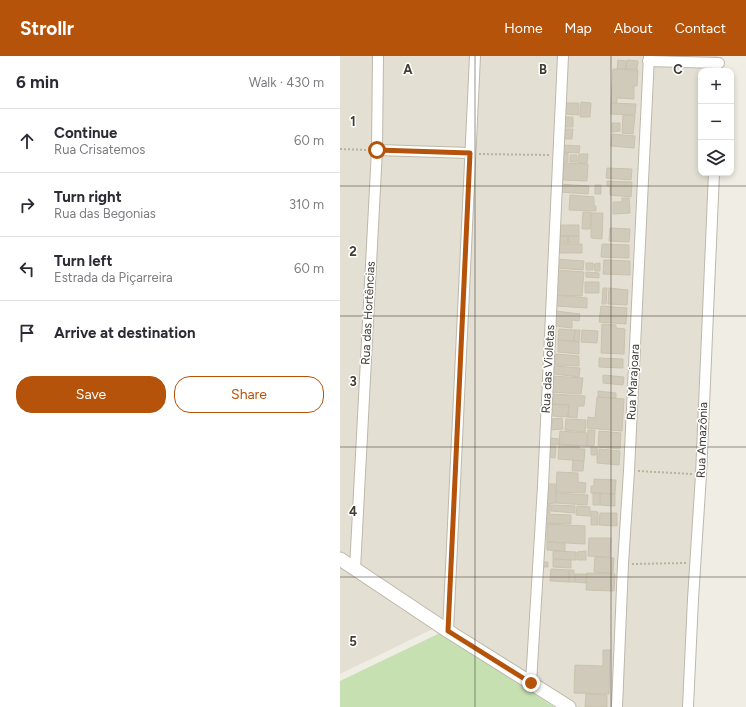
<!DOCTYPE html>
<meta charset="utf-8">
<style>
:root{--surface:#fff;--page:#f7f7f7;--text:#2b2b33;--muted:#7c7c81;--line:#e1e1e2;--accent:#b45309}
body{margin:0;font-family:Figtree,sans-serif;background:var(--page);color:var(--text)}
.controls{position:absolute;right:12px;top:12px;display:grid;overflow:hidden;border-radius:8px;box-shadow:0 2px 6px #0003}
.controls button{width:36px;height:36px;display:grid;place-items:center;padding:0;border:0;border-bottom:1px solid var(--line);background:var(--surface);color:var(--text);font:20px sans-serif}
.stop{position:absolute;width:12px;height:12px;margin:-9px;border:3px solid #b45309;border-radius:50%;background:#fff}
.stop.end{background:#b45309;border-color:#fff;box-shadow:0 1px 4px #0008}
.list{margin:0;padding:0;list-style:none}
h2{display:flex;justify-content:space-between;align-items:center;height:52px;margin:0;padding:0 16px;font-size:17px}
h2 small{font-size:13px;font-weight:400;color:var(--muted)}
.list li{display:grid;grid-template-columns:26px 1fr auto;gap:12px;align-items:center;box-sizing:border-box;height:64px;padding:0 16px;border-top:1px solid var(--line)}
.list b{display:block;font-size:15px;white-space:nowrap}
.list p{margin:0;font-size:13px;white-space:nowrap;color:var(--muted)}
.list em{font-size:13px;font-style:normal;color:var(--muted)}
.actions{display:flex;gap:8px;padding:12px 16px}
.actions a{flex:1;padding:9px 0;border:1px solid var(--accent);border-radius:16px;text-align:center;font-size:14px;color:var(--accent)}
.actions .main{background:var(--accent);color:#fff}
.icon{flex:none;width:22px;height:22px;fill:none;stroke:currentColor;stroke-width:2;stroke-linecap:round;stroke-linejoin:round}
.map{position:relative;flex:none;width:406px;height:651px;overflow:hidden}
header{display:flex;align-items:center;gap:24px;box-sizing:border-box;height:56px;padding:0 20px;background:var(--accent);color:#fff}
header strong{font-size:19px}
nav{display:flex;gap:22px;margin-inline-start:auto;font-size:14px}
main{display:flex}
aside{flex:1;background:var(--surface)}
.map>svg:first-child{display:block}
.residential{fill:#e3e0d3}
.green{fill:#c6e0b1}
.building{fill:#d0cabb;stroke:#cac2af}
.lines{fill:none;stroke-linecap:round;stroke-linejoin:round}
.minor-casing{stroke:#bdb8ab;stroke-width:12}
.tertiary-casing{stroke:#bdb8ab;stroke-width:15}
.path{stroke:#bab29b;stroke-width:2;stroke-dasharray:2 2;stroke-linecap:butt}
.minor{stroke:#fff;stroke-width:10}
.tertiary{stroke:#fff;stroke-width:13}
.route{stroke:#b45309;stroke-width:5}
.grid{fill:none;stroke:#413d35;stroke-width:1;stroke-opacity:0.55}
.labels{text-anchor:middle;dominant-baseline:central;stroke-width:3;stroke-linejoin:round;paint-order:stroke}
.street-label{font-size:12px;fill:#413d35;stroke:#fff}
.grid-label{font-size:13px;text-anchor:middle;font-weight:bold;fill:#413d35;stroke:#fff;stroke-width:3;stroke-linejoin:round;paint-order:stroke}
</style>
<header>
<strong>Strollr</strong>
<nav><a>Home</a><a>Map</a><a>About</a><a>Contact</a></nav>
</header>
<main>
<aside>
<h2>6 min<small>Walk · 430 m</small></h2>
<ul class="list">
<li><svg class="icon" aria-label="ahead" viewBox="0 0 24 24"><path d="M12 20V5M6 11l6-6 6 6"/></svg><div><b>Continue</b><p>Rua Crisatemos</p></div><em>60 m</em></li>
<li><svg class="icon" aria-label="right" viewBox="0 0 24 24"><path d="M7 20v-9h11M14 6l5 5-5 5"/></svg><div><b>Turn right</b><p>Rua das Begonias</p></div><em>310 m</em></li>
<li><svg class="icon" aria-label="left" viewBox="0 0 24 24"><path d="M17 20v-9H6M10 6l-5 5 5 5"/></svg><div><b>Turn left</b><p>Estrada da Piçarreira</p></div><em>60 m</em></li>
<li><svg class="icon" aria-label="arrive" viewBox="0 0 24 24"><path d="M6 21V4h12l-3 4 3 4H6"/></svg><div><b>Arrive at destination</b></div></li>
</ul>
<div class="actions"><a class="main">Save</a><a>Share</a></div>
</aside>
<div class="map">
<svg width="406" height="651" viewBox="0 0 406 651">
<rect width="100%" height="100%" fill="#f0ede4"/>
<path class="residential" d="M0 0H378L377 15H361V117H373L350 651H232L101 569 0 618Z"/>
<path class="green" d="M100 577 214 651H0V625Z"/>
<path class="building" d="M278 4 286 5V13H277Z
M287 4 298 5 297 13H286Z
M273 13 298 14 297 30H294V43L277 42V47H271Z
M241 46 251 47 250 61H240Z
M226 47H239V59L225 58Z
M271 47 296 48 295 59 271 58Z
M283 59 295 60 293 78 282 77Z
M224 61H233V71H223Z
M272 67H280V75L272 76Z
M222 73H233L232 83H222Z
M272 78 295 80 294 92 271 90Z
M222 89 240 90 239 97 222 96Z
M223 97H228V106H223Z
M239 98H248L247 107H238Z
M230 99H237V106H230Z
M224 107 248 108 247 125 223 124Z
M267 112 292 113 291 124 266 122Z
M267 125 292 126 291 141 270 139V130H267Z
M219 128 249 130 248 138 219 136Z
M255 129H261V138H255Z
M230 139 254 141V150H256V155L229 154Z
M282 142H289L290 157 273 158V146H282Z
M243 156H251L250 173H242Z
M251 157H263L262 183 251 182Z
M220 169H239V180H220Z
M270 172 290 173 289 186 269 185Z
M220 180H228V187H220Z
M228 180H239V187H228Z
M219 188H242V197H219Z
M262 188 289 189V202L261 201Z
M215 203 244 205 243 214 215 212Z
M264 204 290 205V219L263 218Z
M246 207H253V214H246Z
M260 207V215H255L254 208Z
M215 214 244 216 242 240 214 239Z
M246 216 259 217V222L246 221Z
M245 226H259V237H245Z
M263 232H267L266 248H262Z
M269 232 288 234 287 249 268 248Z
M216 239 247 242V252L215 250Z
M261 250 287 252 286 268 259 266Z
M216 255 240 258 239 265 232 264V272L215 270Z
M262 268 276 269V272L285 273 284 298 261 297Z
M219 273 235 274 234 285 218 284Z
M235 274H240L239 286 234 285Z
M242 274 258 275 257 287 241 286Z
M218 284 239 286V298L218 296Z
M215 298 239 300V310L215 309Z
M259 302 283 303V312L259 311Z
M214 310 240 312 239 321 214 318Z
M263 319 284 321 283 329 263 327Z
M211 320 243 322 241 338 211 336Z
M258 335 276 337V342L258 341Z
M213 338 245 340 244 350H238L237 362 228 361 229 349 212 348Z
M257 341 284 343 282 375 247 372 248 361 255 362Z
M212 348 229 349 228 361 213 360Z
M222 362 223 373 209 374 208 369 213 368 212 363Z
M226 363 246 364 245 376 225 374Z
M248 374H255L254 390H247Z
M220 375 247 377V390L219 388Z
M259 375 281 377 280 393 258 391Z
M209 382 220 383 219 389 209 388Z
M219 389 239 390V393H245L244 405 218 403Z
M210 390H216L215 402 209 401Z
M251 391H257L258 399H251Z
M259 393 280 395 279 409 257 407V400H259Z
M233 404 244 405 243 415H232Z
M217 416 238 417V426L246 427 245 437 216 436Z
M254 423 276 424 275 438 251 437V430H254Z
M208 428H216V447L207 448Z
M216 437 248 439 247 449 216 447Z
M253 437H260V449H253Z
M260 437 275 438V450L260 449Z
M208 448H210V457H207Z
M211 449 235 450V457L211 455Z
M237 450 250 451V460L236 459Z
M251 455 258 456V469H251Z
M260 457H277V470L259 469Z
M205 458 231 459V468L204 467Z
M207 468 245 470V488L207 486Z
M249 482H271L270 501 248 500Z
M207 486 225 487V495L207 494Z
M213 495 236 496V504L213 503Z
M246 495V504H237V496Z
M255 501 274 502 273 517 254 516Z
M213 503 231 504V512L213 511Z
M203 506H208V511H203Z
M211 513 229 514V526L210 525Z
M229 514H234V518H235V526H229Z
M247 517 275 518 274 535 246 534Z
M235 518H247L246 527 235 526Z
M263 594H270L269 638 234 637 235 609 263 610Z
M246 638 267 639V651H245Z"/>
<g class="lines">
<defs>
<path id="minor" d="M308 5 379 7
M37 94 130 97
M15 513 37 94 38 0
M108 575 135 0
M191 627 203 430 223 0
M277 651 283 508 289 415 309 0
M348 651 353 543 361 419 374 117"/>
<path id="tertiary" d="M0 503 108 575 229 651"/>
</defs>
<use href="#minor" class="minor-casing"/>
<use href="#tertiary" class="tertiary-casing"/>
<path class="path" d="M0 93 27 94
M139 98 209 99
M298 415 352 418
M292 508 346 507"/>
<use href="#minor" class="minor"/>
<use href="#tertiary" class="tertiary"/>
</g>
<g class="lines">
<path class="route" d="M37 94 130 97 108 575 191 627"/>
</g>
<path class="grid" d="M135 0V651M271 0V651M0 130H406M0 260H406M0 391H406M0 521H406"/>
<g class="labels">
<g class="street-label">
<text transform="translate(28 257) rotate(-87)">Rua das Hortências</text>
<text transform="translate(208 313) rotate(-87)">Rua das Violetas</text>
<text transform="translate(293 326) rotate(-87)">Rua Marajoara</text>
<text transform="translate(362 384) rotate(-88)">Rua Amazônia</text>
</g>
</g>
<g class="grid-label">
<text x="68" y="18">A</text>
<text x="203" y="18">B</text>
<text x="338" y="18">C</text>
<text x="13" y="70">1</text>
<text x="13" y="200">2</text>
<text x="13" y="330">3</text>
<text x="13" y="460">4</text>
<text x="13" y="590">5</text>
</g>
</svg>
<div class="controls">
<button>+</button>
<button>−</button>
<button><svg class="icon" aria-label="layers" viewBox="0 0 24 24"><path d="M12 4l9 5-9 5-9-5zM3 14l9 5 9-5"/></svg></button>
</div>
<div class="stop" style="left:37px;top:94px"></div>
<div class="stop end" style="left:191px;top:627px"></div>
</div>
</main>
